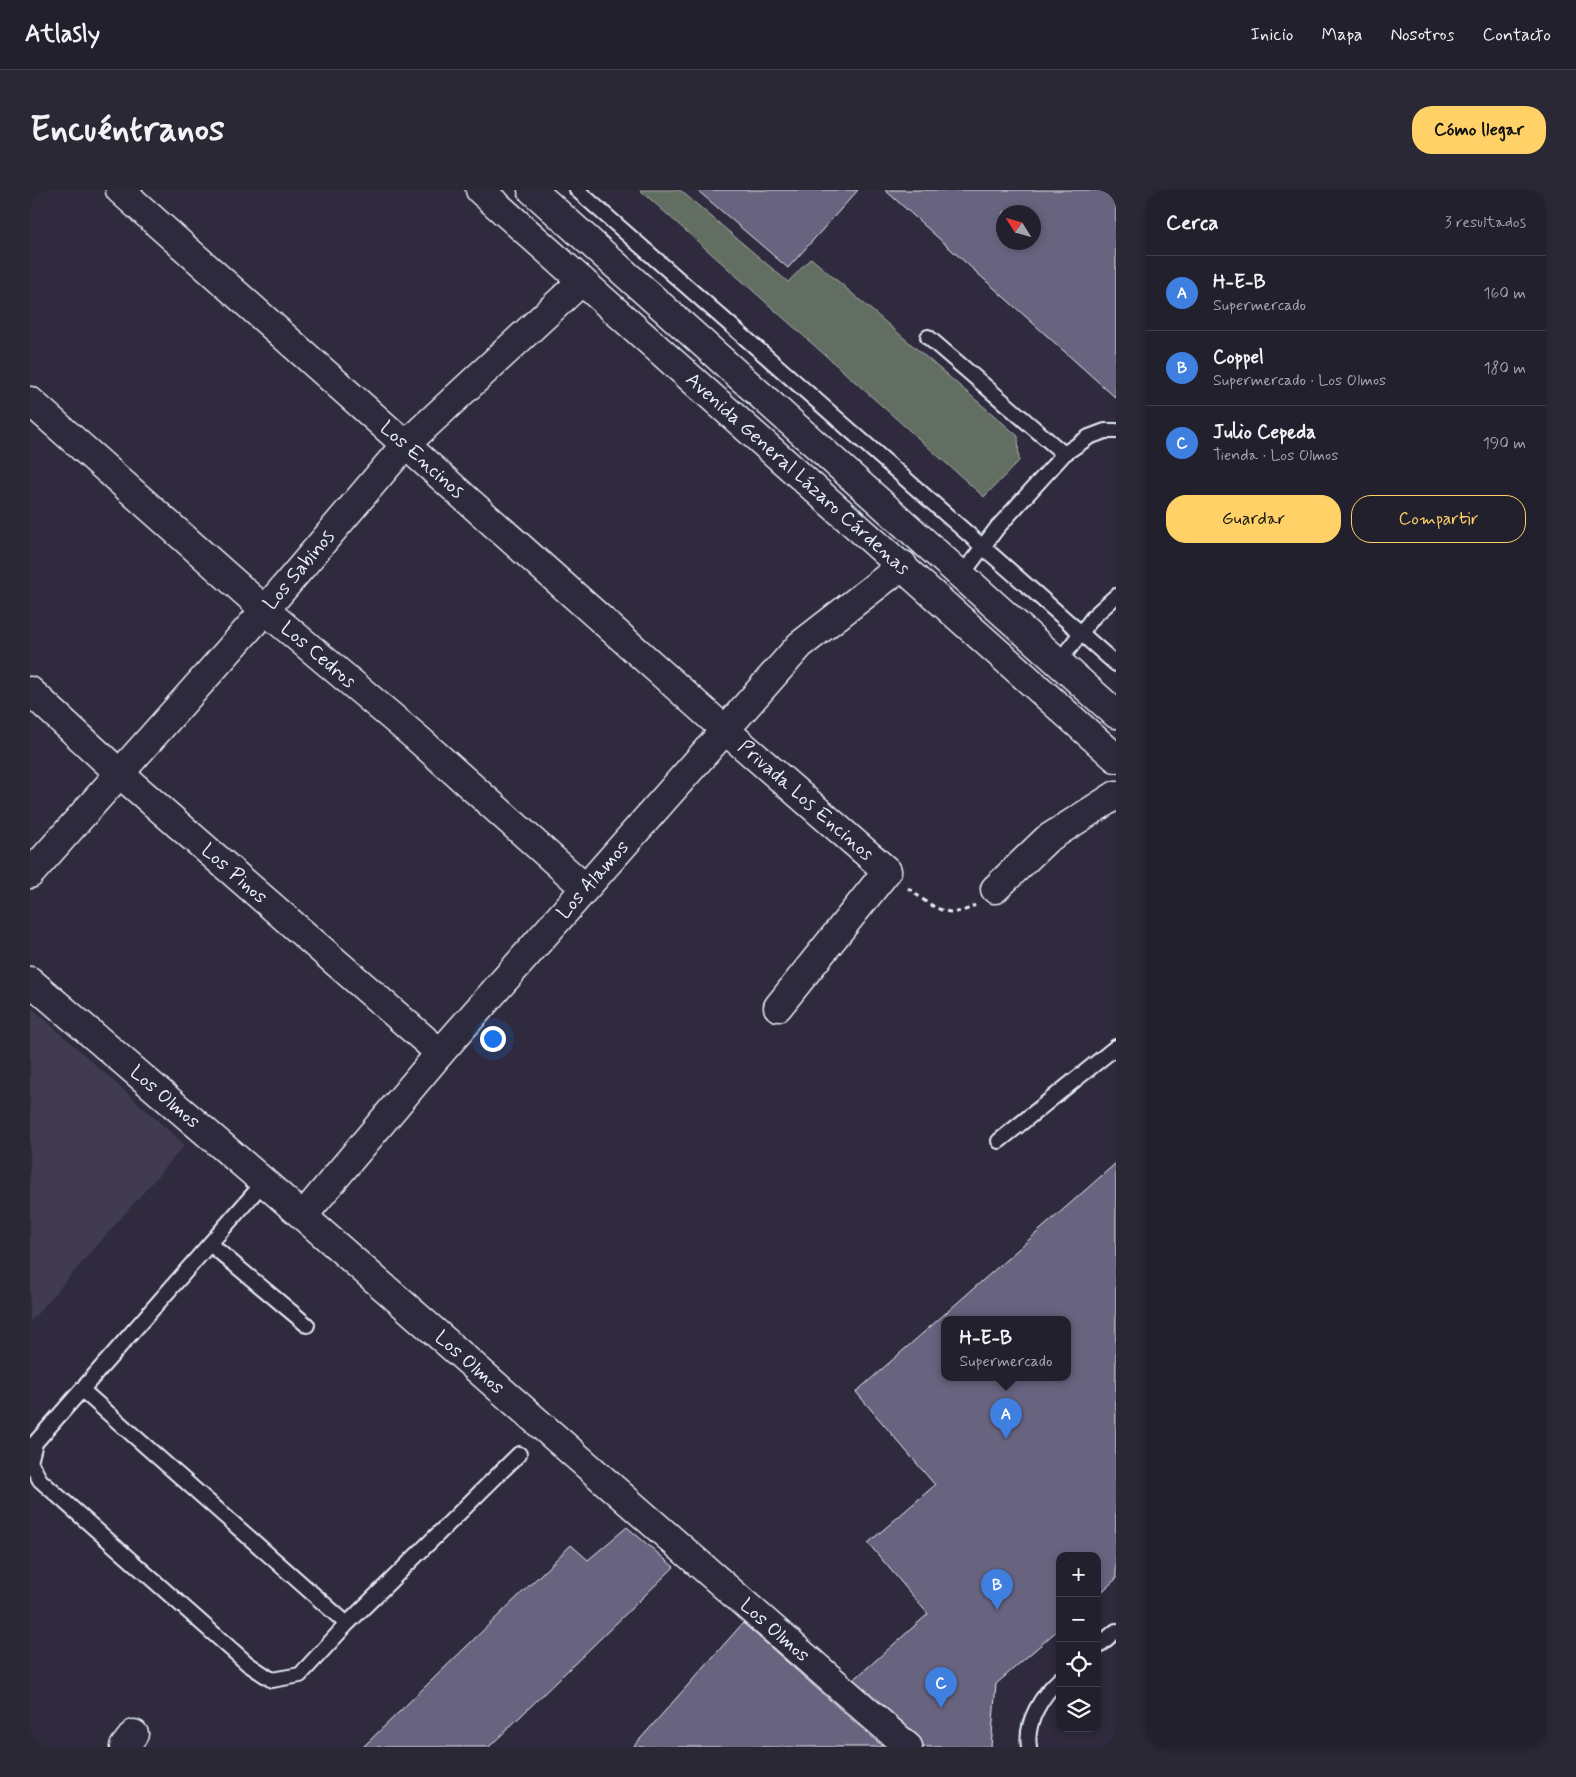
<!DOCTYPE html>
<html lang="es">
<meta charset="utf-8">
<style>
:root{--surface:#23202e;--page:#2b2836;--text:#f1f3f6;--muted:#a3a3aa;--line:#403e4a;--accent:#ffd166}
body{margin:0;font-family:Mynerve,sans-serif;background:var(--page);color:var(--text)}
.controls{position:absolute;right:15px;bottom:15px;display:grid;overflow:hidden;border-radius:10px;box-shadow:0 2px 8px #0003}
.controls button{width:45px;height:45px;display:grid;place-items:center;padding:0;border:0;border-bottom:1px solid var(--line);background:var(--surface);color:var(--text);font:25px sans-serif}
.compass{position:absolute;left:966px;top:15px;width:45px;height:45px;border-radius:50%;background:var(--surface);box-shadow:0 2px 8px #0003;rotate:307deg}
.you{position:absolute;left:462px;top:848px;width:18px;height:18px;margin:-12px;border:4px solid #fff;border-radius:50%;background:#1a73e8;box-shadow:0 0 0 8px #1a73e833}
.badge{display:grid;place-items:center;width:32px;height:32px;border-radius:50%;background:var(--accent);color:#fff;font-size:16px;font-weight:700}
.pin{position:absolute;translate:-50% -41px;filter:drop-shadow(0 1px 2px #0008)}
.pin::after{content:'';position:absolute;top:26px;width:18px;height:15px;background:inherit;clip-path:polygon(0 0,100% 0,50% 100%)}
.popup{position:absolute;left:911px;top:1126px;width:130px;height:65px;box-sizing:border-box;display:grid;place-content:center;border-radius:10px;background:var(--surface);filter:drop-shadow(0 1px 4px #0005);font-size:16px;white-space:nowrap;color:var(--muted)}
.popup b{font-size:19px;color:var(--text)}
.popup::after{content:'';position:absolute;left:50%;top:100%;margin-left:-10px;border:10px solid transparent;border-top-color:var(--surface)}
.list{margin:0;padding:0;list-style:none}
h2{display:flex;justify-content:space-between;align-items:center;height:65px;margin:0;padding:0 20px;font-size:21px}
h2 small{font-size:16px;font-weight:400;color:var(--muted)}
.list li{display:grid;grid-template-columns:32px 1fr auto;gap:15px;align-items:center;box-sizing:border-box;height:75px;padding:0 20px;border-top:1px solid var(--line)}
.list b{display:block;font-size:19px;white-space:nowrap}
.list p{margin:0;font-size:16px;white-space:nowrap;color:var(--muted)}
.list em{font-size:16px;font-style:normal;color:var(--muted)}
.actions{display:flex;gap:10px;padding:15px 20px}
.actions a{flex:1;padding:11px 0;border:1px solid var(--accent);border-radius:20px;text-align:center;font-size:18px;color:var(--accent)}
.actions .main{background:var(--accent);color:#111}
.icon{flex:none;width:28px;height:28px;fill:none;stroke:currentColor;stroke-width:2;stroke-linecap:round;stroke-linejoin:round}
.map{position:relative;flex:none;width:1086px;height:1557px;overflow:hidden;border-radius:20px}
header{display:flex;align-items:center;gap:30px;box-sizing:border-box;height:70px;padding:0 25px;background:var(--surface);border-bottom:1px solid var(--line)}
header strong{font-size:24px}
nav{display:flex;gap:28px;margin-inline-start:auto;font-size:18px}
.intro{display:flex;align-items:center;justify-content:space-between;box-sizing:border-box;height:120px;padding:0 30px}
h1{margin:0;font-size:35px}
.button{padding:12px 22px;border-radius:20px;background:var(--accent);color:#111;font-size:18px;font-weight:700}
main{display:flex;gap:30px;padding:0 30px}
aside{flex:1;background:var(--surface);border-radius:20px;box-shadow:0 2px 8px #0003}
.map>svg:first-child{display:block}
.built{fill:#403b51}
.grass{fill:#646e62;stroke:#a6b0ad}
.building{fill:#68647f;stroke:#e8f1f8;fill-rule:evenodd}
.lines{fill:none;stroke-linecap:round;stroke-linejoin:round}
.lane-casing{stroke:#e8f1f8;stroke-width:18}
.street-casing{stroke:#e8f1f8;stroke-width:31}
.secondary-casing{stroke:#e8f1f8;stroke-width:31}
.path{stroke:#e8f1f8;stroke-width:3;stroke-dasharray:5 4;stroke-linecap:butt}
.lane{stroke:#2f2a3d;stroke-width:14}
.street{stroke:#2f2a3d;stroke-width:28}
.secondary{stroke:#2f2a3d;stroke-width:28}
.labels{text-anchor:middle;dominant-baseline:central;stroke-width:5;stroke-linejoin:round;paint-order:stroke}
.street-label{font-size:20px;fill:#e8f1f8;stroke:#2f2a3d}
</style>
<header>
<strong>Atlasly</strong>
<nav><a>Inicio</a><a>Mapa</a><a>Nosotros</a><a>Contacto</a></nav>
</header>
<div class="intro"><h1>Encuéntranos</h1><a class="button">Cómo llegar</a></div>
<main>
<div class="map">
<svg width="1086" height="1557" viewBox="0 0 1086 1557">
<rect width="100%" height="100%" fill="#2f2a3d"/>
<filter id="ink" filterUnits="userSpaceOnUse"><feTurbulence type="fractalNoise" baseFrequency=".02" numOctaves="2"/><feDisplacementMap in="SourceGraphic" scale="10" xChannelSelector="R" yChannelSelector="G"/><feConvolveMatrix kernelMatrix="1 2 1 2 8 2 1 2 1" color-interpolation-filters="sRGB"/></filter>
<g filter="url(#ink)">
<path class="built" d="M2 818 155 955 0 1132V820Z"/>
<path class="grass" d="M610 0H650L758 92 781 68 988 246 989 271 954 307Z"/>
<path class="building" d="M667 0H828L758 78Z
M855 0H1086V208ZM974 22H1004V52H974Z
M1086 973V1389L1067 1406V1366H1030V1438L966 1494 961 1557H892L819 1494 898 1424 838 1353 905 1295 826 1202ZM915 1130H1037V1188H915Z
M597 1337 644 1377 459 1557H333L541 1355 558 1370Z
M713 1433 853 1557H603Z"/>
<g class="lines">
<defs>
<path id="lane" d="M547 0 1086 474
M898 147 1034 264
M931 386 967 338 1034 264 1059 247 1075 241H1086
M1028 473 1064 426 1086 406
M969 951 1086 857
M234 992 5 1253 0 1272 10 1290 218 1474 242 1490 270 1485 317 1434 489 1264
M180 1054 277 1135
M52 1200 317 1434
M1067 1457 1086 1441
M999 1557C995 1532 1012 1505 1030 1489"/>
<g id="street">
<path id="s1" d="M90 0 694 539 857 681 748 817"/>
<path id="s2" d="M0 211 235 420 387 548 555 698"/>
<path id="s3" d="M0 501 89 583 410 863"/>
<path id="s4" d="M0 684 235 420 375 255 552 91"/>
<path d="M965 699 1017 649 1086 605"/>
<path id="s5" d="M0 791 234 992 878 1557"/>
<path id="s6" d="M273 1026 410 863 770 455 873 375"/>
<path d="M94 1557 104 1544"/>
</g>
<g id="secondary">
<path id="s7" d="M450 0 1086 568"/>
<path d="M502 0 1086 524"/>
</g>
</defs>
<use href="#lane" class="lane-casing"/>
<use href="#street" class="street-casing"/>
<use href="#secondary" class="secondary-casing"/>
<path class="path" d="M878 698C900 715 918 732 945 715"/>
<use href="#lane" class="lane"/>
<use href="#street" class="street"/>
<use href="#secondary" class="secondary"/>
</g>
</g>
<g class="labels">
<g class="street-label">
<text stroke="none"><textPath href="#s1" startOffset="405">Los Encinos</textPath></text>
<text stroke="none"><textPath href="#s7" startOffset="426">Avenida General Lázaro Cárdenas</textPath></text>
<text stroke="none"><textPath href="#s4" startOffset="406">Los Sabinos</textPath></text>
<text stroke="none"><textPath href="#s2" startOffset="384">Los Cedros</textPath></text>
<text stroke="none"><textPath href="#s1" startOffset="918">Privada Los Encinos</textPath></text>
<text stroke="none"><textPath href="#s3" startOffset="274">Los Pinos</textPath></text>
<text stroke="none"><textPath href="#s6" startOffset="444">Los Alamos</textPath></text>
<text stroke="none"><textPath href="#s5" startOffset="178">Los Olmos</textPath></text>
<text stroke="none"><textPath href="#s5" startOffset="582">Los Olmos</textPath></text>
<text stroke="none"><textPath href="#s5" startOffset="988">Los Olmos</textPath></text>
</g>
</g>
</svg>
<div class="controls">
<button>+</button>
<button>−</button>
<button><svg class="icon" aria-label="locate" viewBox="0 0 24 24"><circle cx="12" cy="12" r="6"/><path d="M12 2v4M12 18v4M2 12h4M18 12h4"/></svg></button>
<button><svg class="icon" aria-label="layers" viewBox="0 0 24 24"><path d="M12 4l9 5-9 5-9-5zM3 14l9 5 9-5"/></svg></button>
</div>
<svg class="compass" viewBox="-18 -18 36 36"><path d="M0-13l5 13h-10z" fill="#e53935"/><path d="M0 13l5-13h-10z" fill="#a3a3aa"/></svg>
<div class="you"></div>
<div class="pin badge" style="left:976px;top:1249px;background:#3f7fe0">A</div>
<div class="popup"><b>H-E-B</b>Supermercado</div>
<div class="pin badge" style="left:967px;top:1420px;background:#3f7fe0">B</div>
<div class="pin badge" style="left:911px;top:1518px;background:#3f7fe0">C</div>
</div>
<aside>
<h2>Cerca<small>3 resultados</small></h2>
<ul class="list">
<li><span class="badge" style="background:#3f7fe0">A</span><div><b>H-E-B</b><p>Supermercado</p></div><em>160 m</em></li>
<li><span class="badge" style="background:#3f7fe0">B</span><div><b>Coppel</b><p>Supermercado · Los Olmos</p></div><em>180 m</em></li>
<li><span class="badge" style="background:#3f7fe0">C</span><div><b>Julio Cepeda</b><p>Tienda · Los Olmos</p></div><em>190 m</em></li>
</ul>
<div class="actions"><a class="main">Guardar</a><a>Compartir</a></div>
</aside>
</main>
